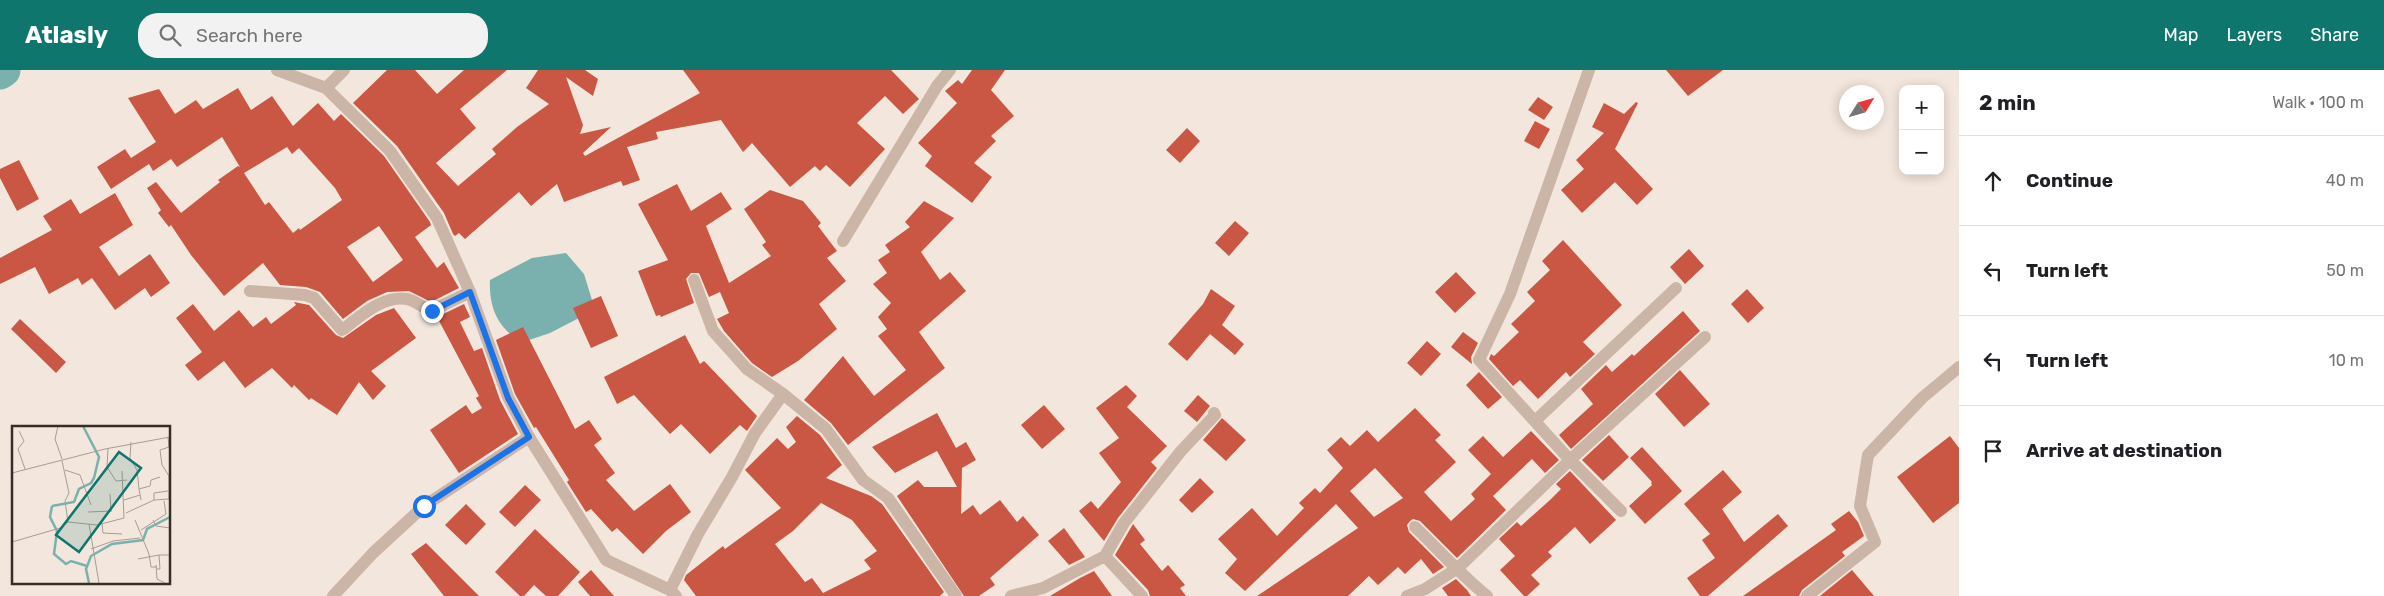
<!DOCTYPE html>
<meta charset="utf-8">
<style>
:root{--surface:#fff;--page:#f2f2f2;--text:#202124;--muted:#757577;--line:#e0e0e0;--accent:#0f766e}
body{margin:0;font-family:Rubik,sans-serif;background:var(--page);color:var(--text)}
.controls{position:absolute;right:15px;top:15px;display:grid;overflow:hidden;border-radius:10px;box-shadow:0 2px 12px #0003}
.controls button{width:45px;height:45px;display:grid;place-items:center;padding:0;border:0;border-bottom:1px solid var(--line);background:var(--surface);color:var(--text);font:25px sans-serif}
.compass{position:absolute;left:1839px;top:15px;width:45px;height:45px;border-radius:50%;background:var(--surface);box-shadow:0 2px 12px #0003;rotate:53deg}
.stop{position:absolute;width:15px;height:15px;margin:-11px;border:4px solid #1a73e8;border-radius:50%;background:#fff}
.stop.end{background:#1a73e8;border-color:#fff;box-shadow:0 1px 5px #0008}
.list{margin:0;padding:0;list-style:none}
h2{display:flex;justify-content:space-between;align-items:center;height:65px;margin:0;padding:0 20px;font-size:21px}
h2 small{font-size:16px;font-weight:400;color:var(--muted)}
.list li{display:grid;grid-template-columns:32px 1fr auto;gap:15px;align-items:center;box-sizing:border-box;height:90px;padding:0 20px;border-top:1px solid var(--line)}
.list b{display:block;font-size:19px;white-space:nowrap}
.list em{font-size:16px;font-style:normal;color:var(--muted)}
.icon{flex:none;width:28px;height:28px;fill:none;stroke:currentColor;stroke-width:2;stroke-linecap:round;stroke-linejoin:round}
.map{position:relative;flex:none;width:1959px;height:526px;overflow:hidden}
header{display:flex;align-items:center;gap:30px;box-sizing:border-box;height:70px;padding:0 25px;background:var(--accent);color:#fff}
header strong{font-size:24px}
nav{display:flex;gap:28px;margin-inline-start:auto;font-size:18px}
.search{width:350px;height:45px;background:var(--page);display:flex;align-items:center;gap:12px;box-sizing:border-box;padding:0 18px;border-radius:20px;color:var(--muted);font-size:19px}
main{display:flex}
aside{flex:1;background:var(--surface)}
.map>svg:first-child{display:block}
.water{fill:#7ab1ae}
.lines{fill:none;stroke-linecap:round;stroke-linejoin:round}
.river{stroke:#7ab1ae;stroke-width:35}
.building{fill:#c95744;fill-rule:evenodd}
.minor{stroke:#cbb5a7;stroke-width:12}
.tertiary{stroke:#cbb5a7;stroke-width:12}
.route{stroke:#1a73e8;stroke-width:6}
.inset-river{fill:none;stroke:#7ab1ae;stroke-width:2.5}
.inset-road{fill:none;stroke:#a89c94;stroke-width:1}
.view{fill:#0f766e;fill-opacity:0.15;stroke:#0f766e;stroke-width:2.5}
.inset-edge{fill:none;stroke:#382c28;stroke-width:2.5}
</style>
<header>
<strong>Atlasly</strong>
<div class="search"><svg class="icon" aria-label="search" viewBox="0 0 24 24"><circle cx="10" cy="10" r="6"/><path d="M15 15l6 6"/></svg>Search here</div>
<nav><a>Map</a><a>Layers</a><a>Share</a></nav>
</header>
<main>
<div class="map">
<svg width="1959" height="526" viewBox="0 0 1959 526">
<rect width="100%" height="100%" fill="#f3e6dc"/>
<path class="water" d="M566 183 584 204 592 230 581 247 550 263 526 271C521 268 512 266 508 262 493 248 489 228 490 210L532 188Z"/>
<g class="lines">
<path class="river" d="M0 2 3 0"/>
</g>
<path class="building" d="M387 0H415L437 24 464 0H507L460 39 476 58 436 93 458 116 496 84 492 79 517 57 549 34 526 18 538 0H585L598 9 593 26 566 7 583 55 580 64 611 57 583 83 585 86 700 23 683 0H891L919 29 903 44 885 26 857 53 885 79 850 117 826 95 820 101 815 96 790 117 752 73 743 82 721 50 656 62 658 69 627 77 640 110 623 116 621 111 564 132 557 114 531 136 519 122 465 169 459 163 455 166 453 164 444 143 397 76 353 33Z
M972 0H1005L991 20 1014 46 991 66 996 71 974 93 992 107 972 133 925 96 932 86 918 73 957 33 945 21 958 10 962 14Z
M1666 0H1723L1688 26Z
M238 18 251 40 272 26 293 56 318 33 334 51 341 44 384 86 430 152 431 155 415 167 437 198 444 192 459 218 431 232 409 221 387 222 367 231 343 249 320 222 306 217 280 215 263 193 224 226 191 185 171 155 169 157 158 143 161 140 147 118 156 112 181 143 220 112 218 110 238 96 240 97 222 67 177 97 171 89 153 101 149 94 111 119 97 97 125 79 131 88 156 72 128 28 159 19 175 44 196 30 203 39ZM287 77 292 84 299 78 335 118 342 130 300 160 299 158 293 163 269 132 265 135 244 103ZM379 156 403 190 373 212 347 177Z
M1538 27 1553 37 1544 50 1528 40Z
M1636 32 1638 33 1615 79 1653 119 1637 135 1615 112 1582 143 1561 120 1584 99 1576 90 1604 63 1592 57 1604 33 1624 44Z
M1535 51 1550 59 1539 79 1524 71Z
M1187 58 1200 71 1180 93 1166 80Z
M19 90 39 129 17 141 0 108V99Z
M677 114 691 141 721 122 732 139 706 156 729 213 771 186 762 175 766 172 744 139 770 120 803 131 821 153 818 156 837 181 827 188 846 211 819 234 837 259 798 291 772 307 752 293 724 261 717 249 729 243 720 222 709 227 699 203H691L686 209 694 233 661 247 660 245 656 246 638 201 668 190 638 134Z
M115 123 133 155 99 177 119 206 150 184 170 213 151 227 145 218 115 240 92 208 82 215 78 208 49 224 35 197 0 214V188L52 160 43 146 71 129 80 144Z
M924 131 954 148 921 182 940 210 950 202 966 221 919 262 945 298 848 375 831 353 804 330 843 286 874 326 906 300 878 266 887 259 878 247 891 233 873 214 887 203 878 190 890 182 885 175 910 157 905 152Z
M1235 151 1249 163 1229 186 1215 173Z
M1563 170 1622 235 1583 272 1595 284 1570 307 1566 302 1538 329 1520 310 1513 316 1489 289 1491 284 1494 286 1519 262 1511 254 1535 231 1527 222 1550 200 1542 191Z
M1689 179 1704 196 1685 214 1670 197Z
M1456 202 1476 223 1455 243 1435 222Z
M1211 219 1235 236 1222 255 1244 274 1235 285 1210 264 1187 291 1168 274 1203 234Z
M1747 219 1764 238 1748 253 1731 234Z
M601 226 618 266 591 278 573 238Z
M294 232 309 235 336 265 343 268 376 245 394 238 416 268 371 301 386 316 373 330 359 312 337 345 311 328 309 330 294 315 292 318 272 298 245 318 224 291 198 311 185 295 202 282 176 248 193 234 214 261 239 240 253 257 266 247 271 254 296 235Z
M464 234 470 247 460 252 474 281 482 278 500 330 518 364 459 403 430 360 466 335 472 344 482 338 476 328 479 326 437 247Z
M1683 241 1700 261 1571 379 1559 365 1593 334 1581 319 1606 295 1612 302 1632 284 1634 286Z
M20 249 66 292 56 303 11 259Z
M523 257 575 359 589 350 602 369 594 375 615 403 606 410 634 441 670 414 691 442 666 461 643 484 617 458 612 462 591 439 586 442 567 412 569 410 536 357 534 358 515 324 496 270Z
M1463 262 1478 273 1471 287 1472 294 1451 277Z
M685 265 700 294 704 291 757 346 747 361 740 355 710 384 681 354 670 364 634 325 617 334 604 307Z
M1427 271 1441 284 1421 306 1407 293Z
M1680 300 1710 334 1684 357 1655 324Z
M1479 302 1502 327 1488 339 1466 315Z
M1126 315 1137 326 1127 337 1167 376 1151 392 1157 398 1118 448 1104 471 1079 441 1091 431 1098 439 1121 412 1099 383 1119 368 1096 338Z
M1198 325 1210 336 1197 352 1184 341Z
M1044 335 1065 359 1042 379 1021 355Z
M1415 338 1441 365 1435 370 1456 392 1424 422 1451 451 1475 429 1471 424 1491 404 1468 380 1483 366 1503 387 1531 361 1559 390 1545 403 1532 389 1493 426 1506 440 1457 488 1420 451 1413 449 1410 451 1407 455 1409 462 1444 497 1433 504 1421 489 1405 504 1398 497 1378 515 1369 506 1348 526H1257L1358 458 1336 434 1245 521 1225 503 1237 489 1218 469 1252 438 1277 466 1304 438 1299 433 1315 418 1320 423 1343 398 1327 380 1341 367 1350 376 1367 360 1378 372ZM1375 398 1403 428 1374 447 1350 421Z
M937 343 956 378 966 372 976 390 962 398 961 444 973 435 980 445 1000 430 1017 452 1023 446 1039 465 990 508 995 515 979 526H964L897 426 918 410 924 417H957L937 381 895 403 872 377Z
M797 346 820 365 842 395 826 408 871 426 882 434 944 522 940 526H696L684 510 686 505 723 476 725 479 781 438 745 400 777 368 788 379 796 372 786 357ZM821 433 852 450 877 481 864 490 871 499 823 523 812 508 805 512 775 474 793 461Z
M1222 348 1246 370 1226 391 1203 370Z
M1609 365 1629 387 1603 411 1582 390Z
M1950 366 1959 378V433L1933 453 1897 407Z
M1642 377 1682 421 1645 454 1629 436 1652 415 1651 413 1652 412 1630 388Z
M1723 400 1742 422 1722 439 1744 472 1778 444 1788 456 1708 526H1700L1687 508 1715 488 1702 470 1710 464 1684 434Z
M1570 401 1616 450 1590 474 1575 457 1548 482 1552 486 1531 505 1540 514 1527 526H1524L1500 500 1515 486 1499 469 1517 452 1521 456 1550 430 1561 419 1556 414Z
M1200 408 1214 422 1192 443 1179 430Z
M525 415 541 430 515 457 499 442Z
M466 434 486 454 466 475 445 455Z
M1849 441 1858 452 1864 466 1842 482 1845 486 1802 520 1799 526H1743L1836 460 1831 454Z
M1133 454 1145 470 1140 474 1162 501 1168 495 1185 515 1180 518 1186 526H1150L1148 520 1115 485Z
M1064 458 1085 487 1069 495 1048 471Z
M535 459 580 502 558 526H546L534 515 524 526H520L495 502Z
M426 473 479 526H444L411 484Z
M591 500 614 526H590L578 512Z
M1852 500 1874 526H1820Z
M1094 501 1112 526H1050L1080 508Z
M1456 509 1467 520 1471 526H1448L1442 518Z"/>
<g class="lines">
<path class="minor" d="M1589 0 1510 224 1479 290 1570 390 1621 441
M326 18 344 0
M843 171 937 16 950 0
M694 210 713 261 747 299 783 324 826 359 863 410 888 428 956 526
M250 221 305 225 314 228 342 260C360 247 382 225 407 229 414 230 424 238 431 241L470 222
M1535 351 1676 218
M1570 390 1705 267
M1415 457C1439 480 1462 506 1487 526
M1105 486 1142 526
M670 520 698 464 732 407 755 363 783 324
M333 526 373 483 424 436 529 367
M1011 526 1043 518 1105 486 1124 453 1181 381 1215 345 1214 343
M1807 526 1875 472 1860 436 1868 385 1922 328 1959 297"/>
<path class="tertiary" d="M277 0 326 18 390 81 437 148 470 222 508 327 529 367 606 490 670 520 676 526
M1407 526 1425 519 1458 498 1570 390"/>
</g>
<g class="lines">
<path class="route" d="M424 436 529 367 508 328 470 222 432 241"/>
</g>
<g transform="translate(12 356)">
<rect width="158" height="158" fill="#f3e6dc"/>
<path class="inset-river" d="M40 80 62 76 67 63 79 57 82 52 87 31 71 0M40 80 38 91 45 105 42 128 54 138 59 135 75 140M77 157 74 143 79 130 100 118 131 114 135 103 158 91"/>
<path class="inset-road" d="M46 0 43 13 50 33M7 5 12 15 6 23 13 43M156 11 157 21 148 24 150 39 157 50V73M119 16 118 32 125 44 127 63M96 23 95 41 104 55 115 54M50 35 57 67 53 75 56 96M53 44 68 49 79 79M0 47 93 23 158 11M98 68 99 85M112 74 128 69M129 74 127 63 138 60 139 54 148 51M142 74 157 73M76 86 100 85M114 87 142 74V67L156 65M123 94 137 128 139 141H145M141 94 144 100 158 102M90 97 91 107 110 108M77 98 87 157M129 104 154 88 152 75M0 116 48 102 56 96 85 99 112 92 110 45M79 123 101 115 128 112M126 133 147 129M144 139 145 153 153 157M145 143H148L147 129H157"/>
<path class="view" d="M107 26 129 42 67 126 44 109Z"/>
<rect width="158" height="158" class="inset-edge"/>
</g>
</svg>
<div class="controls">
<button>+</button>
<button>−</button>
</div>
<svg class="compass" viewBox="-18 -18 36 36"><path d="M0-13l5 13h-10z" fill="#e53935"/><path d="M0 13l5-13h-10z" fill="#757577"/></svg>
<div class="stop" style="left:424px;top:436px"></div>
<div class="stop end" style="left:432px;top:241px"></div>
</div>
<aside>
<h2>2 min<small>Walk · 100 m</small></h2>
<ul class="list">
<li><svg class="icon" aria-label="ahead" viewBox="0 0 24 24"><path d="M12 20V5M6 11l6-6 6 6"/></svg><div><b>Continue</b></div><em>40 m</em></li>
<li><svg class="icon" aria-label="left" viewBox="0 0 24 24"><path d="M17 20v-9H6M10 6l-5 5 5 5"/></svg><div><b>Turn left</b></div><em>50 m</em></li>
<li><svg class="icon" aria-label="left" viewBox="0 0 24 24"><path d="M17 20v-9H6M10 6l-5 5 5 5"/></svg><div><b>Turn left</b></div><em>10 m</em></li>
<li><svg class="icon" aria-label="arrive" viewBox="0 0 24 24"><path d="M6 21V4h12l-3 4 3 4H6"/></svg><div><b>Arrive at destination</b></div></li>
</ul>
</aside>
</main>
